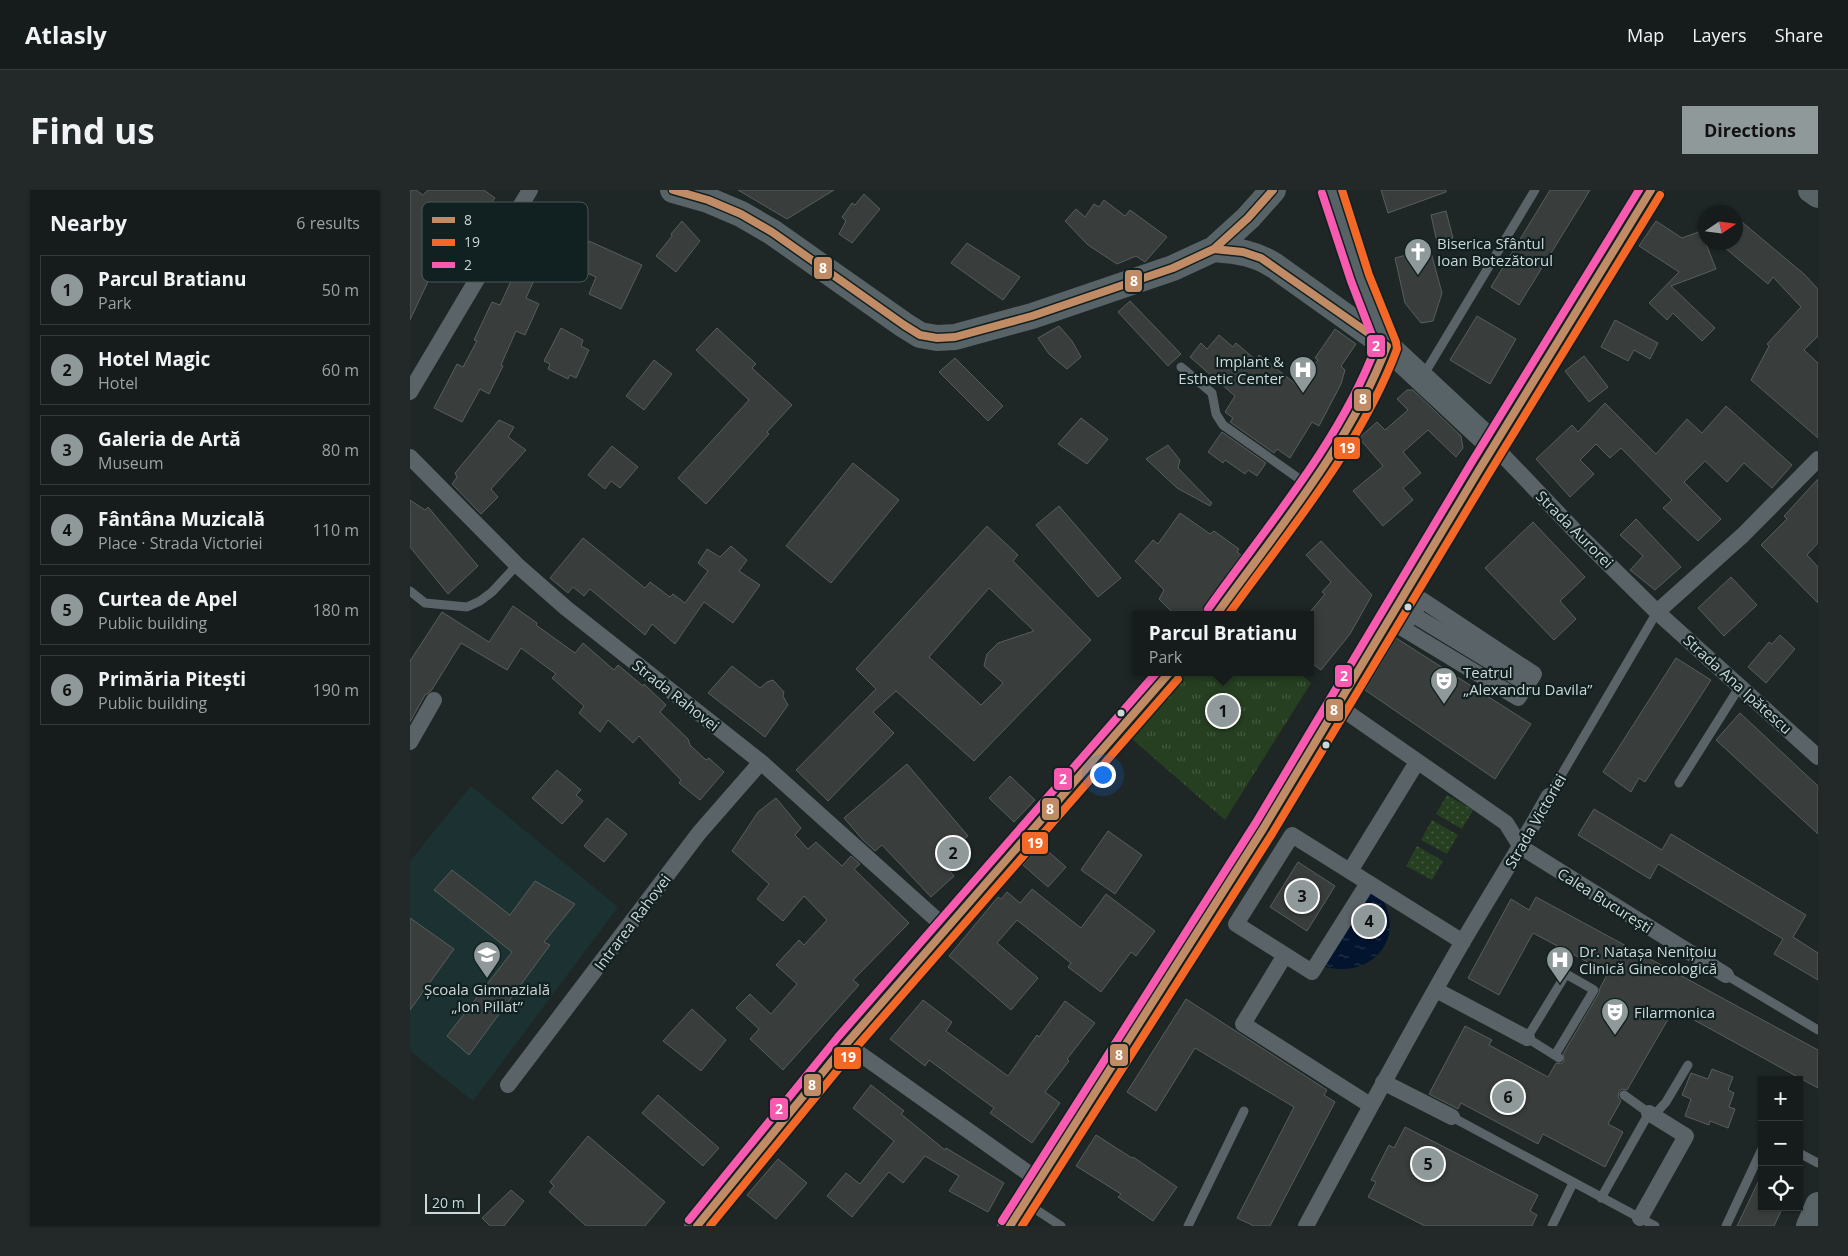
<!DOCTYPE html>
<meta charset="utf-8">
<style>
:root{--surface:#161c1c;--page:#232929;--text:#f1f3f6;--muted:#9ea1a3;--line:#353a3b;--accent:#909999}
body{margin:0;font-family:"Open Sans",sans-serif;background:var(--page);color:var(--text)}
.controls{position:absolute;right:15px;bottom:15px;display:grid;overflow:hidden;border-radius:0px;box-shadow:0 1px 4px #0004}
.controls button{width:45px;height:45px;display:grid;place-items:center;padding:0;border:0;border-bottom:1px solid var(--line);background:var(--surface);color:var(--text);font:25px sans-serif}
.compass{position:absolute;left:1288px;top:15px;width:45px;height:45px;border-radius:50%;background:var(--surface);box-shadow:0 1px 4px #0004;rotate:77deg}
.scale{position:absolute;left:15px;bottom:12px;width:55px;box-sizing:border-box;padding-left:5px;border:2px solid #ced7d7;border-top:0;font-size:14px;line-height:18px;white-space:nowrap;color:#ced7d7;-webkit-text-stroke:4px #112020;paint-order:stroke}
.you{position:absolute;left:692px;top:584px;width:18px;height:18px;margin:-12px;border:4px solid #fff;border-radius:50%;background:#1a73e8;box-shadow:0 0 0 8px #1a73e833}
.badge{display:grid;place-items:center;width:32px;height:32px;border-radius:50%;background:var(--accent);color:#111;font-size:16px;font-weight:700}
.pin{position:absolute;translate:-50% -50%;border:2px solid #fff;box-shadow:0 1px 5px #0006}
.popup{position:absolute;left:722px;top:421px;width:182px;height:65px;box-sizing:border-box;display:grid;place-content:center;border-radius:0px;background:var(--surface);filter:drop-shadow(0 1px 4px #0005);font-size:16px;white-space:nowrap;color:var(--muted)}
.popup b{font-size:19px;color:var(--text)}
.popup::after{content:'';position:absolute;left:50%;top:100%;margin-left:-10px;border:10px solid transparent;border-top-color:var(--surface)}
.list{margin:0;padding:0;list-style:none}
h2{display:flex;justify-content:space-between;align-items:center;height:65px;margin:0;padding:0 20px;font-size:21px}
h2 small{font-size:16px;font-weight:400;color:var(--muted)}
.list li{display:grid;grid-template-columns:32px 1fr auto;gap:15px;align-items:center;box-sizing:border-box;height:70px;margin:0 10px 10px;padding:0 10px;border:1px solid var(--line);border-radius:0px}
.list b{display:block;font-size:19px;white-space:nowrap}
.list p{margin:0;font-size:16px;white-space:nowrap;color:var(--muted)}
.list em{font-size:16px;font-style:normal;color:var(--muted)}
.icon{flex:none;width:28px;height:28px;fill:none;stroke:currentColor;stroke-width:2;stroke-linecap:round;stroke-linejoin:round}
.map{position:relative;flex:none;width:1408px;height:1036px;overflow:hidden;border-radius:0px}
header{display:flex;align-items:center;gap:30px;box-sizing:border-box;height:70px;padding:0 25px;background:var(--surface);border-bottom:1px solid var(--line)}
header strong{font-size:24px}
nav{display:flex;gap:28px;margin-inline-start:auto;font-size:18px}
.intro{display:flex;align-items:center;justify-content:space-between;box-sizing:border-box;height:120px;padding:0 30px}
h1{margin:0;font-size:35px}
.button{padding:12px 22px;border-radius:0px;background:var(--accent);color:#111;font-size:18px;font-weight:700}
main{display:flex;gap:30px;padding:0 30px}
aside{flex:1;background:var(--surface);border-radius:0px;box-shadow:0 1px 4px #0004}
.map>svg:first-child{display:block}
.built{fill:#1c3232}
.grass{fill:url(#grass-dots)}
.park{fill:url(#park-tufts)}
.water{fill:url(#water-ripples)}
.building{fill:#393e3d;stroke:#575e5c;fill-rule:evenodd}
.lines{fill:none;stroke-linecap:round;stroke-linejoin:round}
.lane{stroke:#5a6367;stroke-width:9}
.street{stroke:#5a6367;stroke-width:16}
.primary{stroke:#586367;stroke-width:26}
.bus-1-casing{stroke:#112020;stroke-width:11}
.bus-2-casing{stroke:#112020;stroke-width:11}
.bus-3-casing{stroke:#112020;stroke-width:11}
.bus-1{stroke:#c18c65;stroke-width:8}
.bus-2{stroke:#f36827;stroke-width:8}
.bus-3{stroke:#f75aaf;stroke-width:8}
.bus-dot{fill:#ced7d7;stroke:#112020;stroke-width:2}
.labels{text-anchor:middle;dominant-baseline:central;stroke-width:4.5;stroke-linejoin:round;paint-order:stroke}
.poi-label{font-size:15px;fill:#ced7d7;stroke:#112020;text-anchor:start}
.street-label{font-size:15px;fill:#ced7d7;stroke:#112020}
.key{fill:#112020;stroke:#4a5757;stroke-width:1}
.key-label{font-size:14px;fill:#ced7d7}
.line-badge{stroke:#112020;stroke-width:2}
.badge-label{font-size:14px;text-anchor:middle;font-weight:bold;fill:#fff}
</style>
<header>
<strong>Atlasly</strong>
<nav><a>Map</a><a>Layers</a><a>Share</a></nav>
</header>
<div class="intro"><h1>Find us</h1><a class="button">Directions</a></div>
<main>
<aside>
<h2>Nearby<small>6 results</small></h2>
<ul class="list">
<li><span class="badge">1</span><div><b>Parcul Bratianu</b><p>Park</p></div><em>50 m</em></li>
<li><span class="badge">2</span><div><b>Hotel Magic</b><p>Hotel</p></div><em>60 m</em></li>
<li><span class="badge">3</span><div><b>Galeria de Artă</b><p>Museum</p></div><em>80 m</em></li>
<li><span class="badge">4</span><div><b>Fântâna Muzicală</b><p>Place · Strada Victoriei</p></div><em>110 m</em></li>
<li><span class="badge">5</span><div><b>Curtea de Apel</b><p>Public building</p></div><em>180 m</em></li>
<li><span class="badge">6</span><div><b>Primăria Pitești</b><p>Public building</p></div><em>190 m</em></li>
</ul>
</aside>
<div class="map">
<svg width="1408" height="1036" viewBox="0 0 1408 1036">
<defs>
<pattern id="grass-dots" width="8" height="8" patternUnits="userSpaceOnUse" patternTransform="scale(1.25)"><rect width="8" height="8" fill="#263f21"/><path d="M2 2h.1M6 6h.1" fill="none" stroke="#445a40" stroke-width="1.8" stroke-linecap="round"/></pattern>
<pattern id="park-tufts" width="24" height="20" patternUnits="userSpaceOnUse" patternTransform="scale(1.25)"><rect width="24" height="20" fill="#263f21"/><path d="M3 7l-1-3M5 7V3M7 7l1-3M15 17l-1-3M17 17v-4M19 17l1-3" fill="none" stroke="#445a40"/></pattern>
<pattern id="water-ripples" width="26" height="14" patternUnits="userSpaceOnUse" patternTransform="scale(1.25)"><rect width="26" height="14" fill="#03142f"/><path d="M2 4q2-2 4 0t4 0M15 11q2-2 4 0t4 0" fill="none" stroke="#27354c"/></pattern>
</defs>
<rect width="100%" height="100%" fill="#1e2626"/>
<path class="built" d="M61 596 208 717 63 911 0 861V671Z"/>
<path class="grass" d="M1037 605 1063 620 1052 639 1026 624Z
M1022 630 1048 645 1037 664 1011 650Z
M1007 656 1033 671 1022 690 996 676Z"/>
<path class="park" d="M773 482H888L901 493 815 630 721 548Z"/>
<path class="water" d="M961 698C965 702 971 707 974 712 995 755 955 790 913 776Z"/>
<path class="building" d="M0 0H6L13 5 18 0H74L85 8 56 46 54 44 38 74 29 68 0 130Z
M328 0H424L377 29Z
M971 0H1036V2L978 23Z
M1140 0H1180L1109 115 1081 97Z
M454 4 470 19 442 53 429 44 436 31 432 27 442 13 445 15Z
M694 10 715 26 720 20 757 47 735 72 726 66 707 74 678 55 655 31 666 19 675 27 684 14 689 17Z
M1036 21 1043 48 1027 52 1021 25Z
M1326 27 1394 84 1408 99V146L1394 160 1408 173V248L1341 190 1359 156 1357 154 1391 117 1363 87 1358 94 1308 52H1326Z
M272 31 290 51 266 82 246 66 262 46 261 44Z
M1246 31 1272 48 1291 41 1306 79 1261 96 1305 138 1292 151 1263 123 1257 130 1239 113 1269 82 1229 56Z
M120 32 175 59 179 51 232 75 211 119 179 104 186 87 157 74 150 87 130 77 116 108 129 114 115 145 106 141 91 175 93 176 79 204 70 199 52 232 24 218 47 174 53 177 67 151 64 150 82 112 90 115 102 89 94 86Z
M557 53 610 87 593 110 541 73Z
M1020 59 1032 103 1023 131 1011 133 995 113 985 68Z
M720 111 771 164 758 176 708 122Z
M1067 126 1106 149 1080 194 1040 170Z
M1205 130 1248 153 1240 169 1224 160 1218 171 1191 157Z
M649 136 662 151 671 167 657 179 639 164 628 148Z
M151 138 173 150 171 156 179 160 166 188 160 185 158 189 138 179 140 174 134 171Z
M307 138 346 174 342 178 382 215 357 242 359 244 296 314 268 288 339 210 286 160Z
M925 139 946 154 931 176 935 180 931 194 909 236 902 232 880 268 867 259 864 263 820 232 823 228 815 222 825 206 780 167 791 153 797 159 809 145 823 157 826 153 846 170 849 165 887 195 908 170 905 168Z
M1174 166 1198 197 1179 212 1155 181Z
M545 168 593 216 578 231 529 182Z
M244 170 262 184 234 220 216 206Z
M997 200H1003L1051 246 1053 258 1046 267 1018 240 993 262 1011 283 993 298 1003 310 973 336 943 301 973 276 949 248 967 232 975 240 998 220 987 209Z
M1195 213 1246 264 1277 229 1292 243 1316 216 1382 275 1362 298 1334 273 1317 292 1295 271 1274 292 1311 329 1288 351 1253 318 1262 310 1211 258 1200 268 1186 254 1170 270 1184 284 1160 307 1126 269 1162 235 1168 242Z
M671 228 698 249 677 274 648 254Z
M89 230 104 237 98 247 116 260 81 299 88 307 71 324 42 294 47 287 45 283Z
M812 242 856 273 847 286 838 280 835 284 815 270 813 273 798 262Z
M758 255 770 270 768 278 802 313 800 316 767 298 736 269Z
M202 256 228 277 210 298 201 291 195 299 178 285Z
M443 273 489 310 421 393 376 356Z
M1408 289V353L1397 365 1408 377V413L1351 355 1377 329 1374 326Z
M0 310 15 320 18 317 68 376 38 404 0 357Z
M649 316 711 388 688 407 626 335Z
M770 323 800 344 804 341 829 359 827 362 831 365 794 416 791 425H765L749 409 754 400 725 371 743 350 748 354Z
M1226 329 1271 377 1245 400 1220 380 1233 366 1210 345Z
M1123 332 1175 387 1150 411 1166 429 1144 450 1075 378Z
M577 336 608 365 603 371 681 450 564 571 486 501 463 522 484 543 418 611 386 580 466 499 446 479ZM579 398 624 441 588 453 577 464 574 476 593 493 571 515 519 467Z
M173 348 235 398 240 392 260 407 263 404 275 413 298 381 288 373 297 359 310 367 321 356 337 370 329 381 350 395 323 433 294 412 265 454 242 434 235 445 180 399 174 406 163 397 158 403 140 388Z
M911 351 962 405 940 444 911 480 900 472V422L915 404 912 402 921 392 896 365Z
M1321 387 1347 415 1314 446 1288 418Z
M103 416 127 433 126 435 165 463 173 453 204 480 208 475 233 496 234 494 256 515 250 522 278 549 280 555 296 570 299 568 314 582 290 610 269 593 271 590 229 546 223 553 198 530 190 542 169 523 174 516 142 488 146 484 111 458 97 480 51 453 21 501 15 505 0 532V471L32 422 79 452Z
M1370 445 1385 459 1356 493 1338 477 1359 452 1362 454Z
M986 448 1121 534 1085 589 955 500Z
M1266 468 1301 490 1235 592 1229 588 1221 602 1193 582Z
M322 476 350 498 357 492 363 490 374 502 373 506 378 515 355 547 298 503Z
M1330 523 1408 596V644L1306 550Z
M497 574 558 646 530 670 544 686 521 707 472 655 465 661 453 650 434 628Z
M147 580 171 600 166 605 173 611 152 634 122 608Z
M600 586 625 610 604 632 579 608Z
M366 608 391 638 385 645 398 659 406 652 432 676 441 666 450 674 444 679 499 733 443 790 449 795 373 880 340 849 349 839 326 818 340 804 361 824 387 794 366 775 389 750 394 755 417 730 394 706 373 731 347 709 359 694 322 661 348 622Z
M1184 619 1252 660 1261 644 1396 725 1383 747 1408 763V790L1364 764 1373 749 1248 674 1240 689 1168 645Z
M197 628 217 644 194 672 174 656Z
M698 641 732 665 705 704 671 680Z
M631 655 656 677 638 697 613 675Z
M888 672 925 696 897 741 860 717Z
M42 680 100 725 125 691 165 714 134 752 140 755 59 865 37 846 102 762 24 700Z
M622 699 671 738 696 704 745 741 726 766 721 762 691 802 658 777 661 773 607 730 587 753 628 788 601 820 539 766 588 707 591 709 597 702 610 713Z
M1126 707 1408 860V898L1264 819 1217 900 1212 899 1209 902 1208 907 1211 911 1198 934 1213 942 1195 977 1133 944 1128 954 1051 913 1048 919 1019 904 1055 836 1082 850 1079 855 1138 887 1146 873 1151 874 1154 871 1153 864 1189 803 1190 798 1198 783 1123 743 1089 805 1058 788 1101 709 1119 720Z
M0 728 44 759 0 820Z
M776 809 917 900 914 905 925 912 860 1036H844L827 1028 884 917 785 858 746 921 717 902Z
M513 810 542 832 536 841 598 886 627 845 629 847 655 811 685 833 657 869 659 871 635 902 650 913 622 953 580 923 584 918 519 870 515 876 480 849Z
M282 819 316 850 291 881 253 851Z
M1302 879 1323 887 1318 900 1324 903 1319 917 1325 919 1318 938 1300 931 1299 935 1275 926 1281 909 1272 905 1281 883 1298 889Z
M461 895 494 921 491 924 535 960 536 958 594 993 578 1022 539 1001 549 986 515 966 493 993 479 982 442 1027 417 1006 436 983 450 994 484 951 443 918Z
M248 905 309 958 293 976 232 923Z
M995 937 1128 1005 1120 1021 1127 1025 1122 1036H1015L958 1007 966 992 961 990 979 955 984 958Z
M686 945 722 968 723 967 767 997 743 1031 708 1007 711 1004 666 976Z
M178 946 255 1012 235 1036H176L139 1002 144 996 140 992Z
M368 969 397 993 366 1029 337 1005Z
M1352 984V1017H1373L1364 1036H1327Z
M101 1000 114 1011 94 1036H80L72 1028Z"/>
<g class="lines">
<path class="lane" d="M771 177 802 203 806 224 813 235 898 295
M1013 186 1125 0
M0 401 15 413 57 417 70 411 82 402 107 375
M1269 593 1330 496
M1139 606 1247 422
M1316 785 1408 840
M1145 865 1184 800 1156 784 1117 848 1149 868
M1214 905 1239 923 1247 922 1256 912 1278 875
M1042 927 1245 1036
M1389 963 1408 973
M1191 1008 1239 923
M616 1013 651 1036
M778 1036 834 921
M1142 1036 1163 993
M1316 1036 1352 959"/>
<path class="street" d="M0 202 120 0
M1084 256 1169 345 1247 422 1408 567
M0 267 107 375 156 418 351 572 537 739
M1012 410 1124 484 1108 508 992 438Z
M1247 422 1333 345 1408 269
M1002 424 1117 494
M928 516 1096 633 1111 657 1316 785
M0 552 24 510
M940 681 1007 572
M958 693 902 782 826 734 882 645 1053 752
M875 765 833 834 960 915
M1026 800 1117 848
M436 854 628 990
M973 892 1042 927
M98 895 289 643 351 572
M1230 1028 1276 946 1239 923
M896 1036C947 941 998 846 1052 753 1081 704 1111 656 1139 606"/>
<path class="primary" d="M263 0 298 10 331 24 362 42 494 135 510 145 527 148 545 147 622 126 763 78 804 59 838 28 863 0
M921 0 950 88 977 156
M1401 0 1408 5
M804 59C828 61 845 63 865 76L977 156 1084 256
M806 425C831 390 856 355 882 320 920 268 956 217 977 156
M287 1036 436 854 629 634 760 482
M600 1036 853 639 990 413 1069 280 1241 0
M1399 1036 1408 1015"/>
<defs>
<path id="bus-1" d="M263 0 298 10 331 24 362 42 494 135 510 145 527 148 545 147 622 126 763 78 804 59 838 28 863 0
M804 59 833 62 851 68 977 156C939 256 868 339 806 425
M287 1036 436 854 760 482
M600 1036 853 639 1069 280 1241 0"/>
<path id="bus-2" d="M818 425C879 340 950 258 987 159L986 152 959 85 932 0
M300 1036 444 860 768 489
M612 1036 862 644 1078 285 1250 5"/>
<path id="bus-3" d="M798 419C857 336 930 252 966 156L941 91 912 3
M279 1030 428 847 747 482
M592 1031 845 634 1060 275 1229 0"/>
</defs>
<use href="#bus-1" class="bus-1-casing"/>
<use href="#bus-2" class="bus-2-casing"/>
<use href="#bus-3" class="bus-3-casing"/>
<use href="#bus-1" class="bus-1"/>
<use href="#bus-2" class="bus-2"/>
<use href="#bus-3" class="bus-3"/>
</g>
<defs>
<symbol id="church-pin" viewBox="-11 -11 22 30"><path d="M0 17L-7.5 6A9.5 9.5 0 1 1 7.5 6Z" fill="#909999" stroke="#112020"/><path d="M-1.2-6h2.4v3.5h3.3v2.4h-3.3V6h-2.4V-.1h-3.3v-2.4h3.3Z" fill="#fff"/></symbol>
<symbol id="hospital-pin" viewBox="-11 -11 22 30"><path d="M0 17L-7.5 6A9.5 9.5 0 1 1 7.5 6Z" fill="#909999" stroke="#112020"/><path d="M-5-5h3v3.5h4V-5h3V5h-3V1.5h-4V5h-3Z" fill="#fff"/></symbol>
<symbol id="theatre-pin" viewBox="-11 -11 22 30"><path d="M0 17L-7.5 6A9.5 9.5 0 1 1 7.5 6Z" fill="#909999" stroke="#112020"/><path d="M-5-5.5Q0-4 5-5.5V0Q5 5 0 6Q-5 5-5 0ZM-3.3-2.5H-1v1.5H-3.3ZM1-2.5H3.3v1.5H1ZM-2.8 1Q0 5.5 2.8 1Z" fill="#fff"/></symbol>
<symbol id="school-pin" viewBox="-11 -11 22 30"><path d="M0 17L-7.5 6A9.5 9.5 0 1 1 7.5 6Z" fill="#909999" stroke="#112020"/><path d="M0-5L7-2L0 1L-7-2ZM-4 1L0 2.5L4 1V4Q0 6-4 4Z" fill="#fff"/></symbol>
</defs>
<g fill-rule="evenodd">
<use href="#church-pin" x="992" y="46" width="32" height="43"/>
<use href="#hospital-pin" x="877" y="164" width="32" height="43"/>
<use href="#theatre-pin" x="1018" y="475" width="32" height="43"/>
<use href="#school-pin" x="61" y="749" width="32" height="43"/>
<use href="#hospital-pin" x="1134" y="754" width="32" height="43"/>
<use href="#theatre-pin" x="1189" y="806" width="32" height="43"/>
</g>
<g class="bus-dot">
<circle cx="998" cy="417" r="4.5"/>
<circle cx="711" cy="523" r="4.5"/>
<circle cx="916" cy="555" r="4.5"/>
</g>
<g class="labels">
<g class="poi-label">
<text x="1027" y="53">Biserica Sfântul<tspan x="1027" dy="17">Ioan Botezătorul</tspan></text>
<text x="874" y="171" text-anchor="end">Implant &amp;<tspan x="874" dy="17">Esthetic Center</tspan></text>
<text x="1053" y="482">Teatrul<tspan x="1053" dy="17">„Alexandru Davila”</tspan></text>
<text x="1169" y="761">Dr. Natașa Nenițoiu<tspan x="1169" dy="17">Clinică Ginecologică</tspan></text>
<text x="77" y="799" text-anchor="middle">Școala Gimnazială<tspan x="77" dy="17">„Ion Pillat”</tspan></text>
<text x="1224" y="822">Filarmonica</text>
</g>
<g class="street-label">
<text transform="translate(1165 339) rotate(45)">Strada Aurorei</text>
<text transform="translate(1328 494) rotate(42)">Strada Ana Ipătescu</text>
<text transform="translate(266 505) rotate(38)">Strada Rahovei</text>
<text transform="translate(1125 631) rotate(-60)">Strada Victoriei</text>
<text transform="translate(1195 710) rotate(32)">Calea București</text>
<text transform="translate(222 732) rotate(-53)">Intrarea Rahovei</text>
</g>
</g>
<rect x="12" y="12" width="166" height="80" rx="8" class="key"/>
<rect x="22" y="27" width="23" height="6" fill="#c18c65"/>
<rect x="22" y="49" width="23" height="7" fill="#f36827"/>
<rect x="22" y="72" width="23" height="6" fill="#f75aaf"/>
<g class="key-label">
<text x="54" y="35">8</text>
<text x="54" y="57">19</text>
<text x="54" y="80">2</text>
</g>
<g class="line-badge">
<rect x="403" y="66" width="20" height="24" rx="5" fill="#c18c65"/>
<rect x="714" y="79" width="19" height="24" rx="5" fill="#c18c65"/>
<rect x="956" y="144" width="20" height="24" rx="5" fill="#f75aaf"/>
<rect x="943" y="198" width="19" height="24" rx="5" fill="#c18c65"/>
<rect x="923" y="246" width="28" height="24" rx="5" fill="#f36827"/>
<rect x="924" y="474" width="19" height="24" rx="5" fill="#f75aaf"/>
<rect x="915" y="508" width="19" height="24" rx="5" fill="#c18c65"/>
<rect x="643" y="577" width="20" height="24" rx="5" fill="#f75aaf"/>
<rect x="631" y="607" width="19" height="24" rx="5" fill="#c18c65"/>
<rect x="611" y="641" width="28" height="24" rx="5" fill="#f36827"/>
<rect x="699" y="853" width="20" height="24" rx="5" fill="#c18c65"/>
<rect x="423" y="856" width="29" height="24" rx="5" fill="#f36827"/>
<rect x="393" y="883" width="19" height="24" rx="5" fill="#c18c65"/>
<rect x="359" y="907" width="20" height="24" rx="5" fill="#f75aaf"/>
</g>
<g class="badge-label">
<text x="413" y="83">8</text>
<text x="724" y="96">8</text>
<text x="966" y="161">2</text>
<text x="953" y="214">8</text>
<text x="937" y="263">19</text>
<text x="934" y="491">2</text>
<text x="924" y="525">8</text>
<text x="653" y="594">2</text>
<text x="640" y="624">8</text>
<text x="625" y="658">19</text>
<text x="709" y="870">8</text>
<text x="438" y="872">19</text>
<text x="402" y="900">8</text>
<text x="369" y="924">2</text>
</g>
</svg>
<div class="controls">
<button>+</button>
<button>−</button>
<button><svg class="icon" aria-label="locate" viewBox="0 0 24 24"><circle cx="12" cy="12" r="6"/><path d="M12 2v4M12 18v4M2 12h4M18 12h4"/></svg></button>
</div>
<svg class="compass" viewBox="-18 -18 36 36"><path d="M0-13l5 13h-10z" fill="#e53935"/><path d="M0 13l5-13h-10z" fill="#9ea1a3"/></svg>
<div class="scale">20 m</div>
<div class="you"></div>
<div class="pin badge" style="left:813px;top:521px">1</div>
<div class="popup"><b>Parcul Bratianu</b>Park</div>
<div class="pin badge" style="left:543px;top:663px">2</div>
<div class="pin badge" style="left:892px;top:706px">3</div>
<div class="pin badge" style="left:959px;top:731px">4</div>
<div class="pin badge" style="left:1018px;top:974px">5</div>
<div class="pin badge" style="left:1098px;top:907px">6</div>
</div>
</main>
